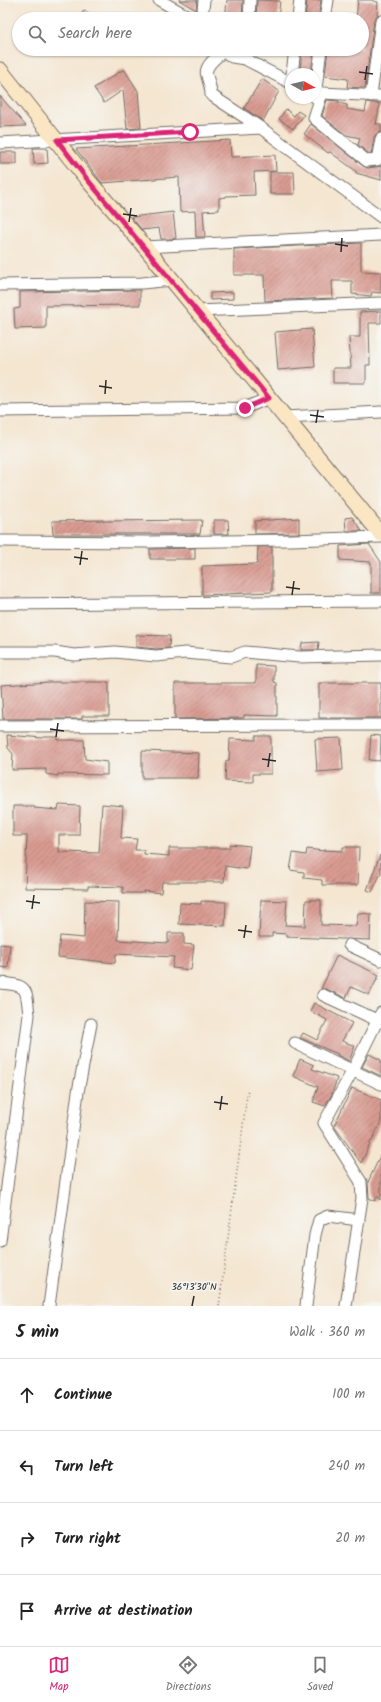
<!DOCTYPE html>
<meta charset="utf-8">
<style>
:root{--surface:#fff;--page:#f2f2f2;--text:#222;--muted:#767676;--line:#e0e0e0;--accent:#db2777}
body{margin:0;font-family:Kalam,sans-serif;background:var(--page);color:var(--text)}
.compass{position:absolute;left:285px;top:68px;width:36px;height:36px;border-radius:50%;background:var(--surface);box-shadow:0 1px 3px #0004;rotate:98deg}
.stop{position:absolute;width:12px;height:12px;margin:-9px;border:3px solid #db2777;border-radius:50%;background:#fff}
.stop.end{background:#db2777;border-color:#fff;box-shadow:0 1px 4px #0008}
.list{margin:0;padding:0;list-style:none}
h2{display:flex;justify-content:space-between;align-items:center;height:52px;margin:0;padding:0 16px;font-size:17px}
h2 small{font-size:13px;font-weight:400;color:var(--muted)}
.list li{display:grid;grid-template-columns:26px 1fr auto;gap:12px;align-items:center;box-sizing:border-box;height:72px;padding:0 16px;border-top:1px solid var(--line)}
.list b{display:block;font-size:15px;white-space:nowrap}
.list em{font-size:13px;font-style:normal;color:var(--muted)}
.icon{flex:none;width:22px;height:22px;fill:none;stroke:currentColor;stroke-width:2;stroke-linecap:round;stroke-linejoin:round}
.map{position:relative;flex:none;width:381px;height:1306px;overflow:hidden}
.search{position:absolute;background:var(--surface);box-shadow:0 1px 3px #0004;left:12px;right:12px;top:12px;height:44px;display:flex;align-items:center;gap:10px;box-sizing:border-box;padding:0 14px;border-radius:22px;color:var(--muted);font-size:15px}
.sheet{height:340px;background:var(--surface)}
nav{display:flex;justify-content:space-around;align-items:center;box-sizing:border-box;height:56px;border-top:1px solid var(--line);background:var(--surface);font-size:11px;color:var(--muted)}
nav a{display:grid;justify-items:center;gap:2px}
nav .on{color:var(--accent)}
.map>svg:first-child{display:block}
.building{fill:url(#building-hatch)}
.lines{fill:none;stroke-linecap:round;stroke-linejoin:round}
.street-casing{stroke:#716c65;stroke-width:13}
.secondary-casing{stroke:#716c65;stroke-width:17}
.path{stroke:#716c65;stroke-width:1.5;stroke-dasharray:1 3;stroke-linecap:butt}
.street{stroke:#fff;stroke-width:11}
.secondary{stroke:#fbe6c3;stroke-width:15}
.route{stroke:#db2777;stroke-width:5}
.ticks{fill:none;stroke:#2b2b2b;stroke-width:1.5}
.ticks-label{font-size:10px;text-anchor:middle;fill:#2b2b2b;stroke:#f6f6f2;stroke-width:3;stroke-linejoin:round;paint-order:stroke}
</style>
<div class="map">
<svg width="381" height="1306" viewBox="0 0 381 1306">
<defs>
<pattern id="building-hatch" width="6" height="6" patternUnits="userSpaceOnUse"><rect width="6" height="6" fill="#d99b92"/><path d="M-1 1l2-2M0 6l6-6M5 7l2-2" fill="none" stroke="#b07f77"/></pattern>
</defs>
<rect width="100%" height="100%" fill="#f6f6f2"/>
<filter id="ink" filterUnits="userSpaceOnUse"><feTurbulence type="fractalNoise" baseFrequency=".025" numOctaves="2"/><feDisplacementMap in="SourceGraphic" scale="8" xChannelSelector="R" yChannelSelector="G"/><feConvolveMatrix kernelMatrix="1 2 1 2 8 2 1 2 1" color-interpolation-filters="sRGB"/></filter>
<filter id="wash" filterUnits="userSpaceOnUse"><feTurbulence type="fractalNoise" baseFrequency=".012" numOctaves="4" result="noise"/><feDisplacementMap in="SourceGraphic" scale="16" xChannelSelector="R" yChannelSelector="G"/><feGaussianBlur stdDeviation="0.9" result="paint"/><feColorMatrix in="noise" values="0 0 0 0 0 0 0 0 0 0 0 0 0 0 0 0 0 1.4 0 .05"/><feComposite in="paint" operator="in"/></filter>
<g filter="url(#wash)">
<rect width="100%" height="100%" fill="#f4e6d1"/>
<g id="blocks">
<path class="building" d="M179 0H197L196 10Z
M227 0H243L242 19H225Z
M257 0 280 1 278 19H256Z
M307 0H321L318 19H305Z
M358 0H373V1L378 2 377 16 374 20 365 88 347 87 348 79 325 76 328 49H362V19H356Z
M84 10 100 19H79Z
M302 49 314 51 311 72H300Z
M124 69 138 91 141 128 127 129 123 90 104 103 94 88Z
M262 79 279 91 263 121 244 108Z
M0 96 26 126 0 127Z
M327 100 339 101V103L347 105V109L365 112 367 102 380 104 376 124H381V132L376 134 374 137 371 154H369L358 145 360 138 346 135 322 116Z
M286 109 294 116 298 111 304 115 293 129 279 119Z
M311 124 363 166 368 168 381 166V180L356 173V171L330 152 328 153 304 134Z
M230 140 231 157 275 155 276 171 254 172 255 195 226 196V197L219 198V210L203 211 205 237H196L195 211 180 212 179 177 102 183 76 149Z
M33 148H47L48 163 34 164Z
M0 152H17V164H0Z
M270 172H294L295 194H270Z
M173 212 176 238 170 239H161L159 228 142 230 131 217Z
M361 243V271L381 272V293L372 292 371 296 352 294V281H332L333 298 265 301 264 275H234V249Z
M140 290V305L46 306V328L15 329 14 309 20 308V292Z
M233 292V299L210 300V293Z
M381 311V323H369L370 365H366V383H333V368H351L349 337H360V312Z
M312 329 315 367 278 370 275 332Z
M352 517 362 531H346L345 518Z
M299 518V533L255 534V521Z
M103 520V521L202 520 200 534H53L52 521Z
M214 520H228L229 534H214Z
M369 544 381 562V593H371V562L340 560V546Z
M258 547H272V592L202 595V566L257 564Z
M195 548V559H150V549Z
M136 635 170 636 169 648 156 649 136 647Z
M319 642 318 650H301L302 643Z
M256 665 274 666V682L277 683V716L244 715V718L175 719V683H256Z
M50 682H109V716H82V719H3L1 685Z
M319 683H381V718H319Z
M7 735 43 738V737H58V740H84L85 759 107 762V775L58 774V776L46 774V769L12 770 13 754 8 748Z
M371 735 381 736 380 761 369 760Z
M256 736H271V774H253V782L225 781 226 761H229L230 739 256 740Z
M341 738 343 770 317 772 315 739Z
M142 751 199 753 198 778H142Z
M102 804 123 806 121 838 137 839 135 850H144V854L169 856V848H229L230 844 250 846 247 869 225 866 224 882H162L161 893 144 891V893H123V887L88 886V889L25 888 27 836H13V806H34V808L58 810 59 805 80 806 79 835H59V852L99 853Z
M343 847H359L358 885H322V880L304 878V872L290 870 293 853 306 855 307 849 324 851V850L343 851Z
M380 855 381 873 372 892 367 890Z
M261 900 287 901 285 925 305 926 306 900H321V925L356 926 358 913 371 914 370 940 287 937V934L272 933V937H259Z
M85 901 119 902 118 940 168 943V933H184V944L194 945 191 970 172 968 174 957 116 954 115 963 58 957 60 936 84 938Z
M201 901 226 902 225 926 179 924 180 903 201 904Z
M0 944 10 945 8 968 0 967Z
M337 955 379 975 369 995 351 987 346 998 326 989H321Z
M314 1003 352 1023 342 1041 355 1046 349 1061 337 1055 338 1054 300 1038 303 1033 317 1040 327 1020 310 1011Z
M369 1054 381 1060V1076L362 1067Z
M300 1059 314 1065 312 1069 337 1078 332 1094 325 1106 313 1102 318 1087 293 1076Z
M352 1088 381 1100V1121L372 1141H371L361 1163 334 1126Z
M381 1154V1200L377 1196 375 1201 369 1198 368 1182Z"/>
</g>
</g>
<g filter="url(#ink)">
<use href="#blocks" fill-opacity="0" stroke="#716c65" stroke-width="1"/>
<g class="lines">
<defs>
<path id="street" d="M159 0 193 19
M202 19 204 0
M249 19 250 0
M298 19 300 0
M325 19 328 0
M221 49 232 57 245 59 291 83
M224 51C217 57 203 66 207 76 209 83 211 88 211 95L261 128 381 217
M292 74 295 49
M322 93 314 118 367 161 377 160 381 139
M371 96 381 21
M315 97 321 49
M316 97 322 93 381 96
M0 143 261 128
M145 247 381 235
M0 285 142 283 172 280
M198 311 381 303
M0 411 245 408 269 398
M285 417 381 412
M0 541 149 542 291 540 381 537
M0 604 381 601
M0 652H55L74 655 115 652 156 656 185 653 231 657 245 652 299 657 381 655
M0 726 381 725
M349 945 381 960
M0 983C29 985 26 989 29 1015L0 1241
M323 995 381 1022
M295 1043 381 1084
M49 1306 78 1092 91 1024
M306 1306 315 1235 319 1220 328 1216 359 1220
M346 1306 362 1198 361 1182 324 1123 353 1070 381 1013"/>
<path id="secondary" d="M0 70 87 179 145 247 381 534"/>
</defs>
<use href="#street" class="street-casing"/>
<use href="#secondary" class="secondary-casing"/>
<path class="path" d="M219 1306 248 1088"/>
<use href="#street" class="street"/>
<use href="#secondary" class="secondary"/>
</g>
</g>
<g class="lines" filter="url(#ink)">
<path class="route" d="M190 132 57 140 87 179 269 398 245 408"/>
</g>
<path class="ticks" d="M359 72 373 74M365 80 367 66M123 214 137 216M129 222 131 208M335 244 348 246M341 252 342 238M99 386 112 388M105 394 106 380M310 415 324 417M316 423 318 410M74 557 88 559M80 565 82 551M286 587 300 589M292 595 294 581M50 729 64 731M56 737 58 723M262 759 276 761M268 767 270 753M26 901 40 903M32 909 34 895M238 930 252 932M244 938 246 925M214 1102 228 1104M220 1110 222 1096M192 1306 194 1296"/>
<g class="ticks-label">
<text x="194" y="1290">36°13'30"N</text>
</g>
</svg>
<svg class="compass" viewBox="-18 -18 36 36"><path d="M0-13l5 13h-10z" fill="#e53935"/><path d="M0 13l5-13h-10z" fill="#767676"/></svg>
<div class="stop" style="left:190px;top:132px"></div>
<div class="stop end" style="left:245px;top:408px"></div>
<div class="search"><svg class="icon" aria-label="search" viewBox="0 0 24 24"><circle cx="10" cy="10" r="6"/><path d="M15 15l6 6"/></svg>Search here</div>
</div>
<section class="sheet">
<h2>5 min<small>Walk · 360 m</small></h2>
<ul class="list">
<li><svg class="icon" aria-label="ahead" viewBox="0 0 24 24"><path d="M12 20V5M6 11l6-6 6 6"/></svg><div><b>Continue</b></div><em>100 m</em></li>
<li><svg class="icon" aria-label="left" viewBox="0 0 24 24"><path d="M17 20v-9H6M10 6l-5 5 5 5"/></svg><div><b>Turn left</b></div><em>240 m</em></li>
<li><svg class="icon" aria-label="right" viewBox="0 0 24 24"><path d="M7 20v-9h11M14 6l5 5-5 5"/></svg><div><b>Turn right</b></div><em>20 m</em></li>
<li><svg class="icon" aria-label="arrive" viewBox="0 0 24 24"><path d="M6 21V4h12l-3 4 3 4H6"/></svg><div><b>Arrive at destination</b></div></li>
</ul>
</section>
<nav>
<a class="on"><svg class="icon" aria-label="map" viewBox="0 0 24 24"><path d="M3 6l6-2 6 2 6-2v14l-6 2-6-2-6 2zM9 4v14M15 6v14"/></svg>Map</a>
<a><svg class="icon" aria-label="directions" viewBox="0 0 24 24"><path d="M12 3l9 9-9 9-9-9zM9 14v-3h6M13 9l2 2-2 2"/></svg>Directions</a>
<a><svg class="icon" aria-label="saved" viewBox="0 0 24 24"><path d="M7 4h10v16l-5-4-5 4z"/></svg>Saved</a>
</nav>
